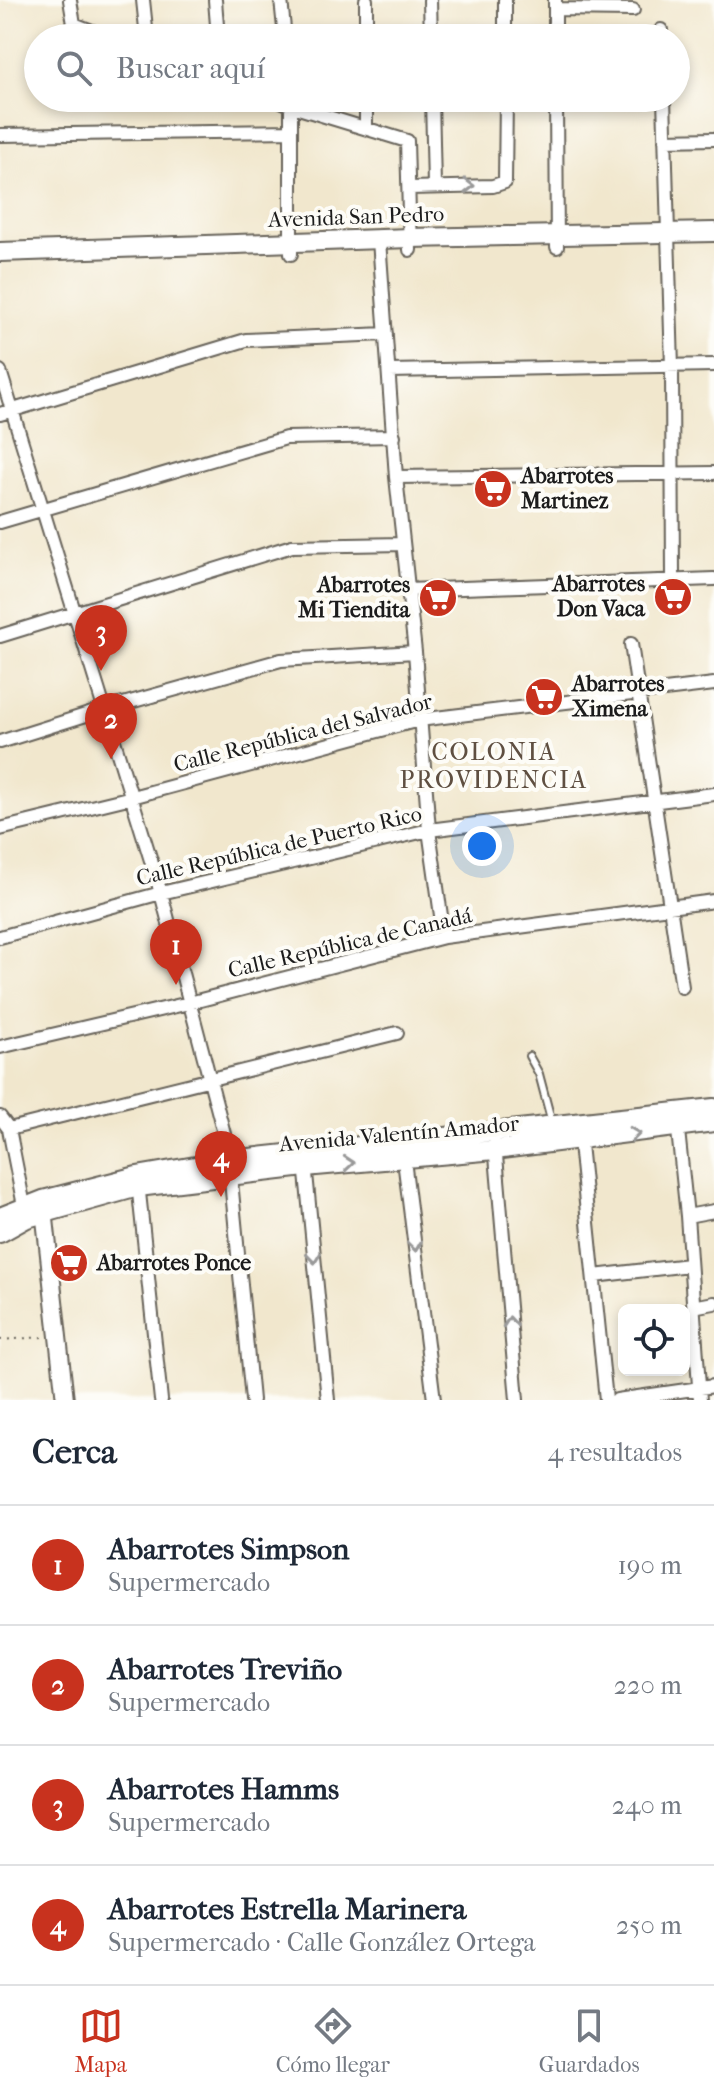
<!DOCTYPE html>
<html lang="es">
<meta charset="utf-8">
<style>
:root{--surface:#fff;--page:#f2f2f3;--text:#1f2937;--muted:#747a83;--line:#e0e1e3;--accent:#c8321e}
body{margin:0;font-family:"IM FELL French Canon",serif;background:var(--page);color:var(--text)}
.controls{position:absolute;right:24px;bottom:24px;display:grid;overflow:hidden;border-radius:12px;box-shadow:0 4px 12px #0003}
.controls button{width:72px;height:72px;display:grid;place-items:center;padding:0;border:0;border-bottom:2px solid var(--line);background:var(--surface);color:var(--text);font:40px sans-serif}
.you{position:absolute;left:482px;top:846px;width:28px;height:28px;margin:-20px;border:6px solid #fff;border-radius:50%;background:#1a73e8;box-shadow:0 0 0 12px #1a73e833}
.badge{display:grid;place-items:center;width:52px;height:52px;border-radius:50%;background:var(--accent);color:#fff;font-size:26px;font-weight:700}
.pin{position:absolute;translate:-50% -66px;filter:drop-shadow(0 2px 4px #0008)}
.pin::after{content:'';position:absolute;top:42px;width:28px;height:24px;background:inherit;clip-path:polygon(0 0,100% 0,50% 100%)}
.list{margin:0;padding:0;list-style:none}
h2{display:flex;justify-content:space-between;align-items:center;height:104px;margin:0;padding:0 32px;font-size:34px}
h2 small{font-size:26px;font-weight:400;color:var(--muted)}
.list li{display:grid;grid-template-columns:52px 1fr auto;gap:24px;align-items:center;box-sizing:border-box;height:120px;padding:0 32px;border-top:2px solid var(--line)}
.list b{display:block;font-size:30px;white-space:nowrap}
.list p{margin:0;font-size:26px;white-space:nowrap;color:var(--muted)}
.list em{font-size:26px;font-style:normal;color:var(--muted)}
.icon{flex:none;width:44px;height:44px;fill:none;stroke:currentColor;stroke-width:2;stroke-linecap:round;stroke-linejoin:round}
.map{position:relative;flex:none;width:714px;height:1400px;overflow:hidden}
.search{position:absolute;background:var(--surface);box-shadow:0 4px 12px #0003;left:24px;right:24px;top:24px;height:88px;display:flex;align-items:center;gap:20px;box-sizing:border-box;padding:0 28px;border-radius:44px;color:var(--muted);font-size:30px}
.sheet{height:584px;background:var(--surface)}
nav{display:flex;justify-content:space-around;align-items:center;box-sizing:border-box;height:112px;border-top:2px solid var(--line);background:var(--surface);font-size:22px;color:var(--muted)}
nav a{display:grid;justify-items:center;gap:4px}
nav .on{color:var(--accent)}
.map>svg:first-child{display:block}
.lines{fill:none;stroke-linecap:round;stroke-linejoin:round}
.service-casing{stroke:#67635a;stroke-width:10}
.minor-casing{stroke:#67635a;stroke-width:16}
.tertiary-casing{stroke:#67635a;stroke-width:20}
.secondary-casing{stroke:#67635a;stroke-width:22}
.path{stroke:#67635a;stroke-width:2;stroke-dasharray:2 6;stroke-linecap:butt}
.service{stroke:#fff;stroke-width:6}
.minor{stroke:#fff;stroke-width:12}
.tertiary{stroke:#fff;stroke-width:16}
.secondary{stroke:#fff;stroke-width:18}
.oneway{stroke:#999}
.labels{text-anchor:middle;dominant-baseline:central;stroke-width:8;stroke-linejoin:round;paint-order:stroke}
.street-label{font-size:22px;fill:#1c1c1c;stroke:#fdfcf7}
.poi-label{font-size:22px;font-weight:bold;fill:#1c1c1c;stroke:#fdfcf7;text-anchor:start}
.neighbourhood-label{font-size:24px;letter-spacing:2px;fill:#5f4f41;stroke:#fdfcf7}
</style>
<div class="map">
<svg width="714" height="1400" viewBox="0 0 714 1400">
<rect width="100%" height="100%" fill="#fdfcf7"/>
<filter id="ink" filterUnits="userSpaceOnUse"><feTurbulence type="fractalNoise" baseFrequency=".0125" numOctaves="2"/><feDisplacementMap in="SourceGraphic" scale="16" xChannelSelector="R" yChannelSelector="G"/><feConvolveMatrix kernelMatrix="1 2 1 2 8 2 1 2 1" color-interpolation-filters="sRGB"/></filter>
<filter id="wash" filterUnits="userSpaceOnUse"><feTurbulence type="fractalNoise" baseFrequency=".006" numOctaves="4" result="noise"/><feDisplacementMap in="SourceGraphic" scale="32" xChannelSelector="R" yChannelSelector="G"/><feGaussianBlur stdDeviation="1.8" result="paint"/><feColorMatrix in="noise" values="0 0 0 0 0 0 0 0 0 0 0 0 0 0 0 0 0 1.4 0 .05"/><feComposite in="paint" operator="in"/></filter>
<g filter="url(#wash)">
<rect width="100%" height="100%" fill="#f1e7cd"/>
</g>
<g filter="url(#ink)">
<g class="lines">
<defs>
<path id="service" d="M529 1056 539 1074 552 1123"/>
<path id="minor" d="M70 0 74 24 110 38
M143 0 147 38
M215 0 218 38
M281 0 285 38
M430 0 431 38
M505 0V38
M555 0V38
M555 9 633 10
M661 30V38
M366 38V0
M274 98 292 106 407 141 410 250
M432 98 434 186
M556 98 557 247
M664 98 672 367 673 579
M366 127V98
M0 135 291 131
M665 140 714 139
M410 188 493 186 505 182 506 98
M379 240 396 477 415 652 429 830 444 937
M291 254V101
M0 371 161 893 228 1149 252 1400
M389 371 714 365
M0 414 246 340 386 334
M396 477 714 473
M0 522 286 438 394 436
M406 590 714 579
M0 636 292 546 403 544
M631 644 682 987
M0 742 105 709 281 660 415 652
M0 829 132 797 419 720 714 684
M0 937 161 893 429 830 714 794
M0 1047 189 1003 444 937 714 901
M0 1117 9 1129 25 1211
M677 1121 687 1216 700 1400
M9 1129 397 1033
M579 1134 606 1400
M495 1144 517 1400
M403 1152 434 1400
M305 1163 328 1400
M138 1183 161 1400
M687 1216 714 1211
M594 1276 689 1265
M693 1307 714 1303
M617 1400 714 1386"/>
<path id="tertiary" d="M43 1201 65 1400"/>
<path id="secondary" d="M0 252 410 238 714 232
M0 1217 43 1200 137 1176 230 1160 714 1108
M0 1233 27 1218 138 1187 305 1167 495 1150 714 1122"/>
</defs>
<use href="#service" class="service-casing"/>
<use href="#minor" class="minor-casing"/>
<use href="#tertiary" class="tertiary-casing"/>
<use href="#secondary" class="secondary-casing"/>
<path class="path" d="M0 1340 43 1337
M38 1400 52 1399"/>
<use href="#service" class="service"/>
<use href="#minor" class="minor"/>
<use href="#tertiary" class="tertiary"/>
<use href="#secondary" class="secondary"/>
</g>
<defs><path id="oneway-chevron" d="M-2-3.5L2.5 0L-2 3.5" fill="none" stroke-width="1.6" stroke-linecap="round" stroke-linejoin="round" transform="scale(2)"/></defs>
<g class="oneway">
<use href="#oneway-chevron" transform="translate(469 186)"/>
<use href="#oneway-chevron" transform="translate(635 1134) rotate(-7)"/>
<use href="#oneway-chevron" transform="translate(349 1163) rotate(-5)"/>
<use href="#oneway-chevron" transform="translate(415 1246) rotate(83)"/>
<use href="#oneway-chevron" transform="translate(314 1258) rotate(84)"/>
<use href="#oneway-chevron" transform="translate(510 1322) rotate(-95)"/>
</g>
</g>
<defs>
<symbol id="supermarket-disc" viewBox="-11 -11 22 22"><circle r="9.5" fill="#c8321e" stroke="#fdfcf7"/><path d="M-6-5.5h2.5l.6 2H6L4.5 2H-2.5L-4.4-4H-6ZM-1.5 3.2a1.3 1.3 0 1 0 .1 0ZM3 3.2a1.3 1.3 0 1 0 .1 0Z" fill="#fff"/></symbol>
</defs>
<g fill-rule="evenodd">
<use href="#supermarket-disc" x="471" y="467" width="44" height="44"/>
<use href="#supermarket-disc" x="651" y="575" width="44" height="44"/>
<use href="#supermarket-disc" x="416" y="576" width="44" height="44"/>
<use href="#supermarket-disc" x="522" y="675" width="44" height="44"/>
<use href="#supermarket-disc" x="47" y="1241" width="44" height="44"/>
</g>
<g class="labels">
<g class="street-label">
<text transform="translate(356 217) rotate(-2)">Avenida San Pedro</text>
<text transform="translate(303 733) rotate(-14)">Calle República del Salvador</text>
<text transform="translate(279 846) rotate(-13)">Calle República de Puerto Rico</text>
<text transform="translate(350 943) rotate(-13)">Calle República de Canadá</text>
<text transform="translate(399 1134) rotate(-5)">Avenida Valentín Amador</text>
</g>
<g class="poi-label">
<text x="521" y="476">Abarrotes<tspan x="521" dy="25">Martinez</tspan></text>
<text x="645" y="584" text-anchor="end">Abarrotes<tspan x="645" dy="25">Don Vaca</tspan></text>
<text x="410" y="585" text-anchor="end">Abarrotes<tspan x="410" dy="25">Mi Tiendita</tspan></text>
<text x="572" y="684">Abarrotes<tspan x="572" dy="25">Ximena</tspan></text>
<text x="97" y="1263">Abarrotes Ponce</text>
</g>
<g class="neighbourhood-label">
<text x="494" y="752">COLONIA<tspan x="494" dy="28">PROVIDENCIA</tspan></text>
</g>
</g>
</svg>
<div class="controls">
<button><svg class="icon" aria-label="locate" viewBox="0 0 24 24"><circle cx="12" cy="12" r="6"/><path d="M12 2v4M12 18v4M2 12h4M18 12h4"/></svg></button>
</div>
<div class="you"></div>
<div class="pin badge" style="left:176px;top:985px">1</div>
<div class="pin badge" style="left:111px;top:759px">2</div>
<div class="pin badge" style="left:101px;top:671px">3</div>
<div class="pin badge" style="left:221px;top:1197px">4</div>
<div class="search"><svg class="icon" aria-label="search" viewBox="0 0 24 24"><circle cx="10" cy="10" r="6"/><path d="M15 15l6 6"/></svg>Buscar aquí</div>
</div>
<section class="sheet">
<h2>Cerca<small>4 resultados</small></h2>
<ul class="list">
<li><span class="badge">1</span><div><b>Abarrotes Simpson</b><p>Supermercado</p></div><em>190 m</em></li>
<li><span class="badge">2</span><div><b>Abarrotes Treviño</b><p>Supermercado</p></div><em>220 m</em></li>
<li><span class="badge">3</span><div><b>Abarrotes Hamms</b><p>Supermercado</p></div><em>240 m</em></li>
<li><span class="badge">4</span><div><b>Abarrotes Estrella Marinera</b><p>Supermercado · Calle González Ortega</p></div><em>250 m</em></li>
</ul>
</section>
<nav>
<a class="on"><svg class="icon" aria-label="map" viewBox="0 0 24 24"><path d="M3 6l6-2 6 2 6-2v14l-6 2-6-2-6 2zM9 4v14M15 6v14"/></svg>Mapa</a>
<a><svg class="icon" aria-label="directions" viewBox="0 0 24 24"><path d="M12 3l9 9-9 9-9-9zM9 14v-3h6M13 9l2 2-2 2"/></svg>Cómo llegar</a>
<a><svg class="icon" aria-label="saved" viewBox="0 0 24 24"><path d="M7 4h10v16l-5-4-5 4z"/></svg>Guardados</a>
</nav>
